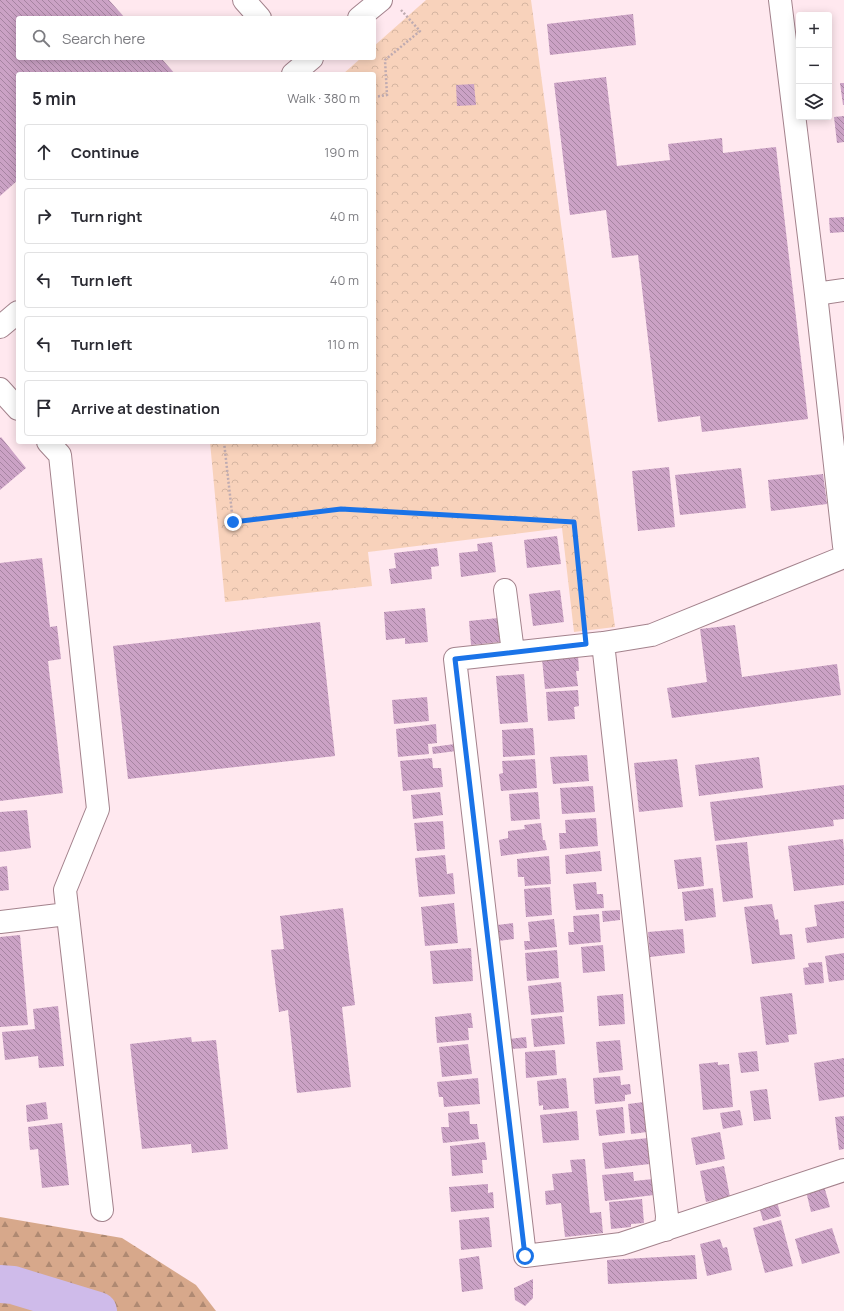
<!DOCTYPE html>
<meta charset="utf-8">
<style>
:root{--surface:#fff;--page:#f7f7f7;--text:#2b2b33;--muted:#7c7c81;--line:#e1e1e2}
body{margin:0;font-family:Manrope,sans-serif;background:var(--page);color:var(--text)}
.controls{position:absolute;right:12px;top:12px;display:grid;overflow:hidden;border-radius:4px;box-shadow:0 2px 10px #0003}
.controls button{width:36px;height:36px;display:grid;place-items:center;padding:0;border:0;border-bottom:1px solid var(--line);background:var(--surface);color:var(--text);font:20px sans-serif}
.stop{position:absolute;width:12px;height:12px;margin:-9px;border:3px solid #1a73e8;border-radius:50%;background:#fff}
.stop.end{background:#1a73e8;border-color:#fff;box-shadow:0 1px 4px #0008}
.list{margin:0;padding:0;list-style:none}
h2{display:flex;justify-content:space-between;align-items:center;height:52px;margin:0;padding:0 16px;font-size:17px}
h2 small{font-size:13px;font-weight:400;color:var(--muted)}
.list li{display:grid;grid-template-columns:26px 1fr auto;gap:12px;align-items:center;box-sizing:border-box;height:56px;margin:0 8px 8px;padding:0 8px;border:1px solid var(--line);border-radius:4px}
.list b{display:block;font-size:15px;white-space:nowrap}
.list em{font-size:13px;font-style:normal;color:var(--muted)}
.icon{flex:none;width:22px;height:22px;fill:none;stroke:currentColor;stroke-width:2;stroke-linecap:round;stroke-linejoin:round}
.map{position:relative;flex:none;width:844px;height:1311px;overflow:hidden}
.search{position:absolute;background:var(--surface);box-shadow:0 2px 10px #0003;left:16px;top:16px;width:360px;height:44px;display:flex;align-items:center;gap:10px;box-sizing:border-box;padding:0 14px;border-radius:4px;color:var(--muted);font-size:15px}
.panel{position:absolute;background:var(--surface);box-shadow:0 2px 10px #0003;left:16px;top:72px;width:360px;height:372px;border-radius:4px}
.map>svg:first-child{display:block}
.forest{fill:url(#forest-firs)}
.park{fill:url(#park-crowns)}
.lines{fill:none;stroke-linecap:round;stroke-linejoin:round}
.river{stroke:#cfbbea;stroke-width:38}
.building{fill:url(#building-back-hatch)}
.street-casing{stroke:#a3828c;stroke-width:24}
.secondary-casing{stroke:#a3828c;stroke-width:24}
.path{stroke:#bfabb1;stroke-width:2.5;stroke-dasharray:2 2;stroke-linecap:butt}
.street{stroke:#fff;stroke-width:22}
.secondary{stroke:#fff;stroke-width:22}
.route{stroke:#1a73e8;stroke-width:5}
</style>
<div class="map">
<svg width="844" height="1311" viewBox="0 0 844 1311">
<defs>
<pattern id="forest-firs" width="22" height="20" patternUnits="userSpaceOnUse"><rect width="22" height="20" fill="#d7a88b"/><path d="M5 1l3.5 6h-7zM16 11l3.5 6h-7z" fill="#af8972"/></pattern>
<pattern id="park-crowns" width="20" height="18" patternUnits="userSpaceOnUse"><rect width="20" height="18" fill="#f8d2bb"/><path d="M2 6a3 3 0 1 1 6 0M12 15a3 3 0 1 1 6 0" fill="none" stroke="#d5b5a1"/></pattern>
<pattern id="building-back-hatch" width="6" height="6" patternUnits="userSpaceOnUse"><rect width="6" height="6" fill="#cba2c5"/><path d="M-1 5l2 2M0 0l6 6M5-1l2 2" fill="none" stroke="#a684a1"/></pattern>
</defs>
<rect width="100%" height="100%" fill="#ffe8ef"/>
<path class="forest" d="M0 1217 122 1238 196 1285 216 1311H0Z"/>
<path class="park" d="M426 0H531L615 627 574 632 562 528 368 552 372 586 225 602 210 442H374V74H343L361 58H374V46Z"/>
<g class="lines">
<path class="river" d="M0 1284 13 1285 98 1311"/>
</g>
<path class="building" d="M0 0H109L125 18H18V58H161L175 74H18V180L0 196Z
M633 14 636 45 550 55 547 24Z
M606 77 617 166 670 160 668 144 722 138 723 153 776 147 808 419 702 432 700 416 658 422 638 255 612 258 606 210 570 215 554 83Z
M840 83H844V105H843Z
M474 84 476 105 457 106 456 85Z
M844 116V142L837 143 834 117Z
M844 217V232L830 233 829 218Z
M1 437 26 468 0 490V438Z
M669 467 675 527 638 531 632 471Z
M741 468 746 508 680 515 675 475Z
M823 474 827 504 771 511 768 480Z
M557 536 561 564 527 568 524 540Z
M492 542 496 572 461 577 459 553 478 551 477 544Z
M437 548 439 566 431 567 432 579 391 584 389 569 396 568 394 553Z
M42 558 50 627 57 626 61 659 48 661 63 793 0 801V563Z
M560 590 564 622 533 626 529 594Z
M425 608 428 642 405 644V638L386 640 384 612Z
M498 618 500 642 471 645 469 621Z
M320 622 335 756 128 779 113 646Z
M735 625 742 677 837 664 841 695 672 718 667 688 707 682 700 629Z
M578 656 579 671H576L578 686 545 689 542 659Z
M524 674 528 722 500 724 496 676Z
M578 690 579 706 574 707 575 719 548 721 546 692Z
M427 697 429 721 394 724 392 700Z
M436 724 437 743 428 744 429 754 398 757 396 729Z
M533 728 535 755 503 757 502 730Z
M455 744 456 751 433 754 432 747Z
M587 755 589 781 553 784 550 757Z
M759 757 763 788 699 796 695 765Z
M432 758 433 768H441L443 787 403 791 400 761Z
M535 759 537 788 501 791 499 774 503 773 502 761Z
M677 759 683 807 639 812 634 763Z
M844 785V819L833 820 834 826 715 841 710 802Z
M593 786 595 812 562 814 560 788Z
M440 792 443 815 413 819 411 795Z
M538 792 540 819 511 821 509 794Z
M27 810 31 848 0 852V812Z
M596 818 598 846 560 849 559 833H566L565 820Z
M443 821 445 849 417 851 414 823Z
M541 823 543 840H545L547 850 501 856 499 840 508 838V831L525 829 524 825Z
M843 839 844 849V885L794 891 788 846Z
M747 842 753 898 723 902 716 845Z
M600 851 602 871 566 874 565 855Z
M445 855 447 874 453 873 455 894 419 897 415 858Z
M549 856 551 884 525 886 524 877H518L517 859Z
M701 857 704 886 678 889 674 860Z
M7 866 9 890 0 891V867Z
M596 882 597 894H603L604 908 576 910 573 884Z
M550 887 552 915 526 917 524 889Z
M713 888 716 917 685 921 682 892Z
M844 901V938L807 943 805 928 817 926 814 905Z
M454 903 458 943 425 946 421 907Z
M772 904 775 920 778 919 780 935 792 934 795 959 752 964 744 907Z
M343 908 355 1005 342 1007 351 1087 297 1093 288 1010 279 1012 271 950 284 949 280 916Z
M620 910V920L603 922 602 911Z
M599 914 601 942 569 945 568 932H574L573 916Z
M554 919 557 947 525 950 524 941H530L528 922Z
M513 923 514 939 498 941 497 925Z
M683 929 685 953 650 957 648 932Z
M20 935 28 1025 0 1027V937Z
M603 945 605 971 583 973 581 947Z
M471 948 473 981 433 984 430 951Z
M557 950 559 978 527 981 525 953Z
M844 953V980L829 982 825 956Z
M822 962 824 983 805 985 803 968 809 967 808 963Z
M561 982 564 1012 531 1015 528 986Z
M792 993 797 1034 788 1035 789 1042 766 1045 760 997Z
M623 994 625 1024 599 1026 597 996Z
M58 1006 64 1066 39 1068 38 1056 5 1060 2 1032 35 1029 33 1009Z
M471 1013 473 1028H468L469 1040 437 1043 435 1017Z
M562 1016 565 1044 534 1047 531 1019Z
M191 1037 192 1042 216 1040 228 1149 192 1153 191 1144 142 1149 130 1044Z
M526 1037 527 1048 510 1049 509 1039Z
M620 1040 623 1070 599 1073 596 1042Z
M468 1044 472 1074 442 1077 439 1047Z
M555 1050 557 1075 526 1078 525 1052Z
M757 1051 759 1071 741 1073 738 1053Z
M844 1058V1097L819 1101 814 1063Z
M718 1062V1065L729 1064 733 1107 703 1110 699 1064Z
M620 1076 621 1085 630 1084 631 1094 625 1095V1101L595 1104 593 1078Z
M478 1078 480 1104 444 1107 443 1097H439L437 1082Z
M566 1078 569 1108 543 1110V1105L539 1106 537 1081Z
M767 1089 771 1119 754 1121 750 1091Z
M46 1102 48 1119 27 1122 26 1105Z
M644 1102 647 1132 631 1134 628 1104Z
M623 1107 625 1133 599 1136 596 1110Z
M740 1110 743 1125 723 1129 720 1113Z
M469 1111 470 1124H477L479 1139 443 1143 441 1127H449L448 1113Z
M577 1111 579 1140 543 1143 540 1115Z
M844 1116V1149L839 1150 835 1117Z
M62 1123 69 1185 42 1188 38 1149 30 1150 28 1127Z
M720 1132 725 1159 696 1165 691 1138Z
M648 1138 650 1164 605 1169 602 1143Z
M485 1142 487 1160H482L483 1173 452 1176 450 1146Z
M585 1159 590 1213 601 1212 603 1233 565 1237 561 1203 546 1205 545 1191 554 1190 552 1174 572 1172 570 1160Z
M724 1166 730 1197 706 1202 700 1171Z
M633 1172 634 1181 653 1179 654 1195 605 1201 602 1175Z
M488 1184V1193L493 1192 494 1208 451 1212 449 1187Z
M824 1186 830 1207 811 1212 806 1191Z
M642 1199 644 1223 631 1224V1227L611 1229 609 1202Z
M777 1202 781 1216 763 1221 759 1207Z
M489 1217 492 1247 461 1250 459 1220Z
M781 1220 793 1266 765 1273 753 1228Z
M832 1228 840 1253 802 1264 795 1239Z
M720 1239 723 1248 727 1247 732 1270 707 1276 700 1244Z
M695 1255 697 1279 608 1284 607 1260Z
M479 1256 483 1289 462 1292 459 1259Z
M533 1279V1298L525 1306 515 1300 514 1288Z"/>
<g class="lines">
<defs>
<path id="street" d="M244 0 260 18
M780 0 816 294 844 546
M816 294 844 290
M0 389 18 409
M48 442 60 455 98 809 65 890 102 1210
M844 557 652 635 603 643 455 659 525 1256 621 1244 844 1170
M505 590 513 652
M603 643 667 1216 666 1230
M0 922 67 914"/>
<path id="secondary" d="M359 18 381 0
M293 74 312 58
M0 327 18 312"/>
</defs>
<use href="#street" class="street-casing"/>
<use href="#secondary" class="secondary-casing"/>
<path class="path" d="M374 97 387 95 385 60 420 31 401 10
M224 442 233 522 341 509 574 522 584 623"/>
<use href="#street" class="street"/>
<use href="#secondary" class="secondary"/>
</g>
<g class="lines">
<path class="route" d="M233 522 341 509 574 522 586 644 455 659 525 1256"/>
</g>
</svg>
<div class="controls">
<button>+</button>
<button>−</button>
<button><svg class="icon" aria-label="layers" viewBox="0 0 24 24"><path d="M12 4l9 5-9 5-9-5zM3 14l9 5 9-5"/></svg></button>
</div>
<div class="stop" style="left:525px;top:1256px"></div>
<div class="stop end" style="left:233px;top:522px"></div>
<div class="search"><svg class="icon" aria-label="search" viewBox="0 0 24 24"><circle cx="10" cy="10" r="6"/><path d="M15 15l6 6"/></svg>Search here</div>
<section class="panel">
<h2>5 min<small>Walk · 380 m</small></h2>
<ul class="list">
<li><svg class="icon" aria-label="ahead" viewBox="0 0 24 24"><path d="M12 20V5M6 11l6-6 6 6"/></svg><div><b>Continue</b></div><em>190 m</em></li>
<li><svg class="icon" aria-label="right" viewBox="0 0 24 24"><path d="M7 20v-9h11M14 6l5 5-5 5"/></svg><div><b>Turn right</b></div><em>40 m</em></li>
<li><svg class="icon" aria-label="left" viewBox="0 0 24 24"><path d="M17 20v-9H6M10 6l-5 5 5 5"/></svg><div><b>Turn left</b></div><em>40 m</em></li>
<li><svg class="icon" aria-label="left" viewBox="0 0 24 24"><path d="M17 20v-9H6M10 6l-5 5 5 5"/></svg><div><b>Turn left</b></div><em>110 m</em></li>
<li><svg class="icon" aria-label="arrive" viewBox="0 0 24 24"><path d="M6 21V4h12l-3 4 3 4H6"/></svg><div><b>Arrive at destination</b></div></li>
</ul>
</section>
</div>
